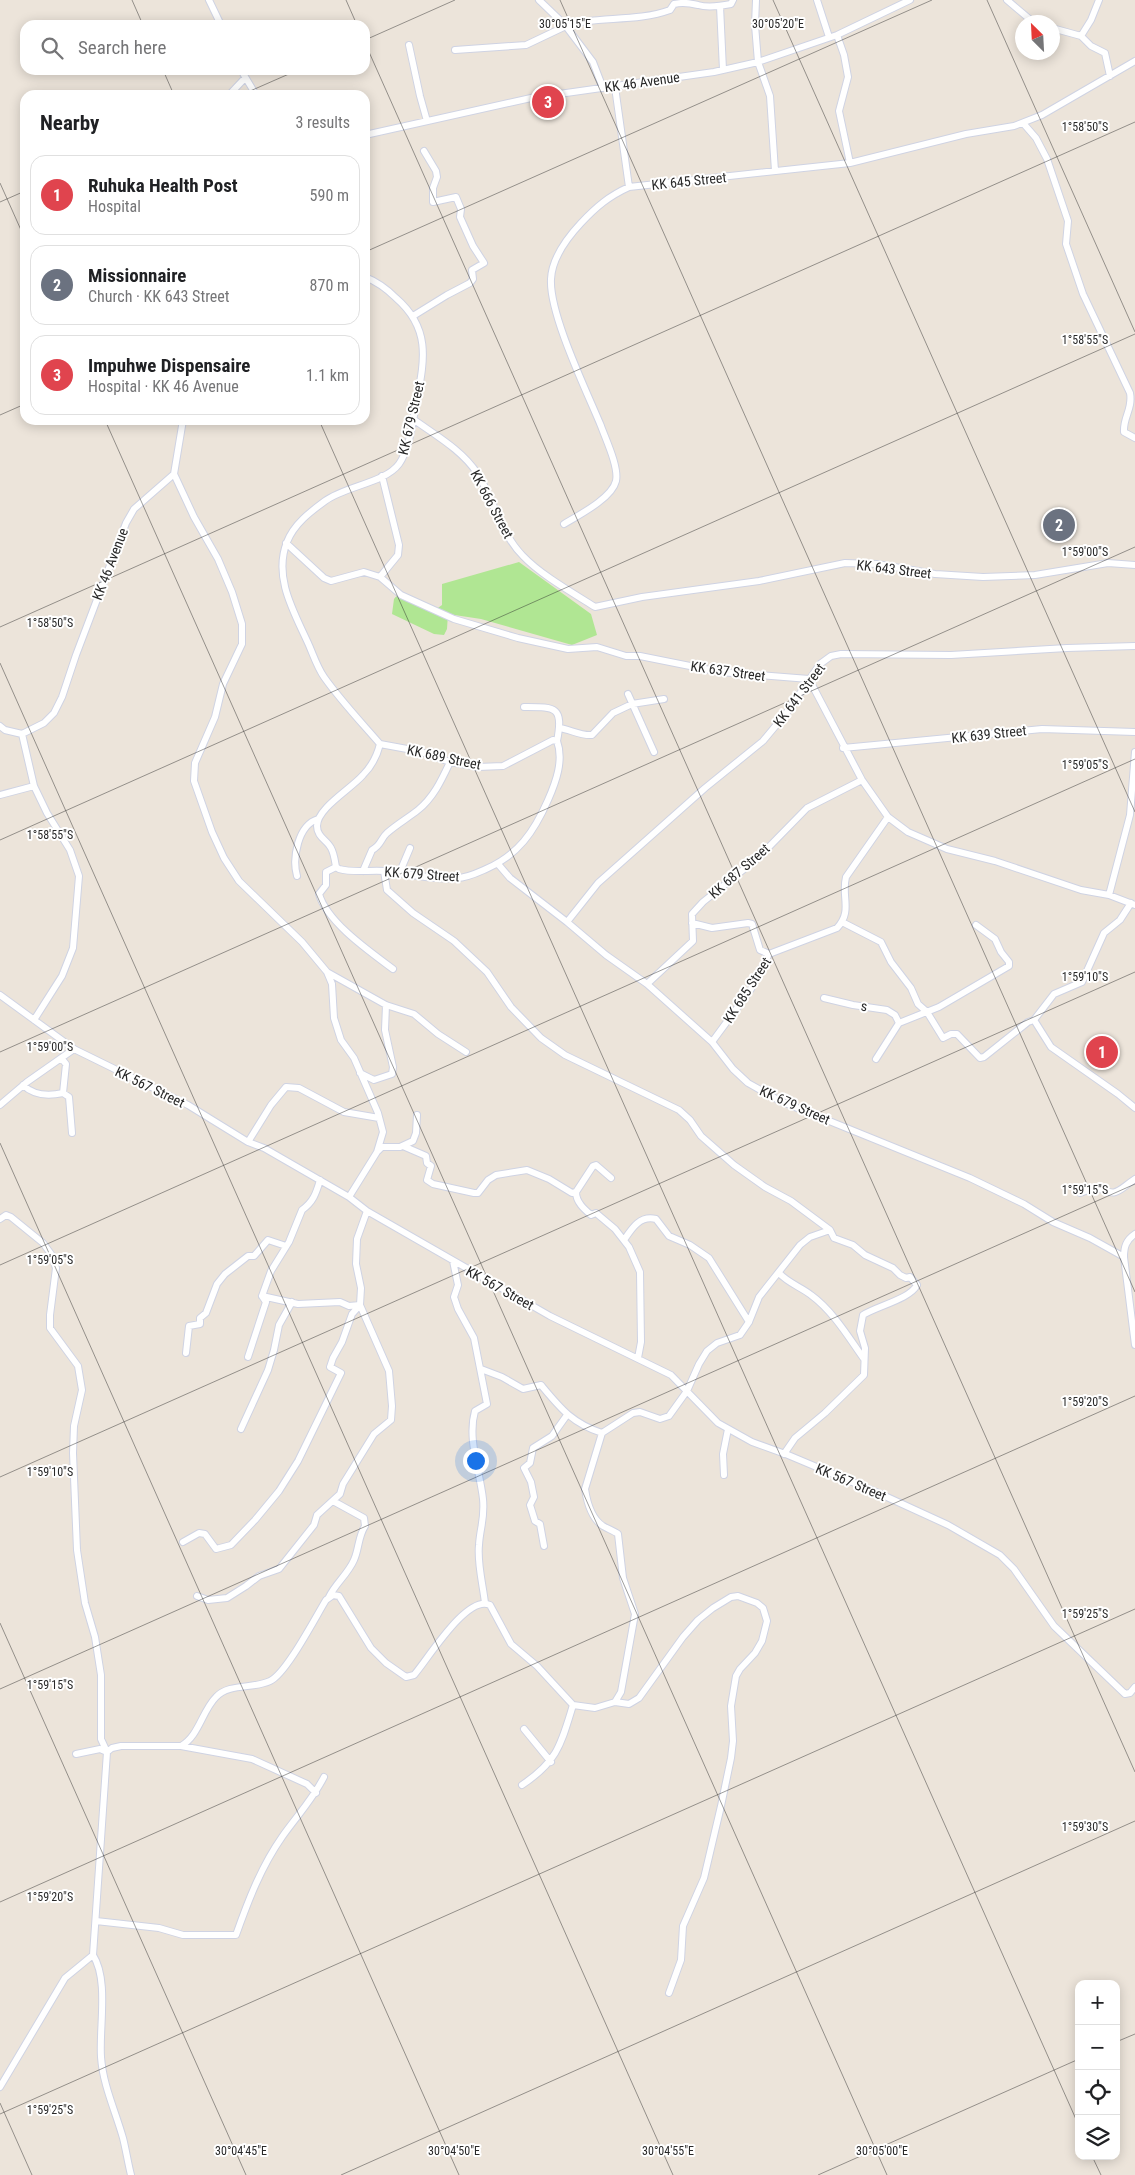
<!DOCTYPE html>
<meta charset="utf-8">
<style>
:root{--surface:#fff;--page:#f2f2f2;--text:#202124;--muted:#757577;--line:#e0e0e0;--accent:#7c3aed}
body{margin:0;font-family:"Roboto Condensed",sans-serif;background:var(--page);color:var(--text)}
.controls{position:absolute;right:15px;bottom:15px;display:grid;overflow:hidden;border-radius:10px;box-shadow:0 2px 12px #0003}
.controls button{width:45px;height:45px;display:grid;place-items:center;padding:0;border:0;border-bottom:1px solid var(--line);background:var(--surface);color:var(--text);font:25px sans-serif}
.compass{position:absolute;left:1015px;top:15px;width:45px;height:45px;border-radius:50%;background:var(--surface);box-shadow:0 2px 12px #0003;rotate:336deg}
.you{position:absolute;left:475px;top:1460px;width:18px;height:18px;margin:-12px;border:4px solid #fff;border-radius:50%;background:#1a73e8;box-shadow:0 0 0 8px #1a73e833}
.badge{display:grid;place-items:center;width:32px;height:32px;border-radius:50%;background:var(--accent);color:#fff;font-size:16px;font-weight:700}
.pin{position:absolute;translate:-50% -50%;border:2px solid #fff;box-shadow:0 1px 5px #0006}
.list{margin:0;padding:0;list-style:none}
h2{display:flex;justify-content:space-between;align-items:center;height:65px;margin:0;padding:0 20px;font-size:21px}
h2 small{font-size:16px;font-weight:400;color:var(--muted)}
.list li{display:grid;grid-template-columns:32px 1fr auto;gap:15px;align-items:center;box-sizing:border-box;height:80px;margin:0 10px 10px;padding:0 10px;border:1px solid var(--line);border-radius:15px}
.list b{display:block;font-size:19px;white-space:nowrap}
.list p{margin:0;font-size:16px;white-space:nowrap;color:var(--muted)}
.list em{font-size:16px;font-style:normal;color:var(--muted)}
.icon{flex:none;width:28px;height:28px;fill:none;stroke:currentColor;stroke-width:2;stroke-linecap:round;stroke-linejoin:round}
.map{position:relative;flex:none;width:1135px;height:2175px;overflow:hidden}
.search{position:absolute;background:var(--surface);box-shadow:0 2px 12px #0003;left:20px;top:20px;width:350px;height:55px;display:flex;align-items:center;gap:12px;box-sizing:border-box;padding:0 18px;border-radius:15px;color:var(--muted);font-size:19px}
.panel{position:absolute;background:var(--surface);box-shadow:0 2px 12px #0003;left:20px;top:90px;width:350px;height:335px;border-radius:15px}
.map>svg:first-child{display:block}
.green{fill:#b0e693}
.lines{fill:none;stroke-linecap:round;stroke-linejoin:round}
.minor-casing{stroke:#cfd3e3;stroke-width:8}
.minor{stroke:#fff;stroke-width:6}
.ticks{fill:none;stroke:#292929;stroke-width:1;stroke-opacity:0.45}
.labels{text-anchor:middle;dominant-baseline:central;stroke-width:4;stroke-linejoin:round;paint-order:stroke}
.street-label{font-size:14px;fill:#292929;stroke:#fff}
.ticks-label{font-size:12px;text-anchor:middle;fill:#292929;stroke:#fff;stroke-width:4;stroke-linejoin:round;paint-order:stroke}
</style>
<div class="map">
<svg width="1135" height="2175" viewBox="0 0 1135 2175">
<rect width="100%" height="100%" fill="#ece4da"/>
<path class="green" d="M519 562 591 614 597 635 572 645 481 619 448 614 447 629 444 635 434 634 392 614 394 599 399 593 435 610 442 605V584Z"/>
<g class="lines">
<defs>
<path id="minor" d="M209 0 221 25
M539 0 565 25 593 62 603 88
M756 0 755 25 758 62 770 96 775 171
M817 0 829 37
M1007 0 1033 22
M1099 0 1091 20 1081 36 1091 46 1105 53 1110 76
M720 6 723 70
M565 25C599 16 637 22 670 10L674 4C683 2 689 3 698 5 708 8 721 6 731 4L733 0
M1052 28 1081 36
M837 35 844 55 848 77 839 111 850 163
M409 45 420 96 427 121
M455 50 526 45 566 26
M241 70 256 95
M615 87 629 187
M229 95 245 78
M1023 123 1036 138 1047 159 1068 221 1066 244 1083 294 1130 393C1133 409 1123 417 1124 432L1135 438
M365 135 531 98 714 72 758 62 837 35 910 0
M365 277C378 282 386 288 396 298 434 331 423 365 415 410 412 426 409 450 399 464 385 483 345 486 325 501 310 512 294 524 287 542 273 577 294 612 308 643 313 654 317 667 324 677 341 701 361 722 380 744 377 756 371 767 363 775 351 789 317 808 317 826 317 837 327 840 331 848 334 853 335 861 336 867L339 869C353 873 369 870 384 871 408 874 433 880 457 878 467 878 477 873 486 869 518 855 534 832 548 800 556 782 564 760 557 741L553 740 503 766 478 767 450 762 418 751 380 744
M413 316 447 295 470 283 473 279 472 270 484 263 473 246 460 217 461 209 456 197 433 202V188L437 177 436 171 424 151
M413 419C435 435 462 450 477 473 494 499 500 533 523 556 541 575 573 593 595 607L642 597 759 581 845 563 877 564 935 574 983 577 1035 575 1108 563 1135 565
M174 474 194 517 218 559 232 592 242 624V644L223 684 215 717 195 763 194 781 212 832 224 858 239 881 302 942 327 972 332 984 334 1018 341 1040 354 1058 378 1113 383 1132 377 1152 349 1197
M564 524C579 515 612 498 616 481 619 467 606 440 601 426 587 392 549 314 551 279 552 258 567 238 581 223 596 207 609 196 629 187L850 163 966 134 1014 126 1042 115 1135 61
M286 543 324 578 331 581 364 572 380 577 401 595 454 619 518 638 568 649 597 647 626 656H640L720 672 809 679 862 780 888 817 908 832 947 849 995 861 1081 890 1109 895 1135 905
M380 577 398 555 399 545 382 476
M628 694 654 752
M524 707C555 707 564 706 557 741
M0 726 5 730 22 734
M560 728C571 730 581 736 592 735L613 713 632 704 664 699
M22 734 44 723 54 713 62 697 76 655 126 523 134 509 174 474 183 420
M22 734 34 786 47 813 70 850 79 876 73 948 62 976 34 1020
M843 748 1042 729 1135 732
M0 795 34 786
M498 864 510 878 567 922 606 955 647 984 712 1042 733 1069 748 1083 780 1101 970 1178 1024 1204 1053 1222 1090 1238 1124 1257
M336 867 326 872V885L319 894C327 922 369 951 393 969
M363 871 372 850C381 846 381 838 387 833 397 824 408 818 418 810 434 797 442 779 450 762
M384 871 387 890 413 913 454 941 487 972 511 1007 541 1038 565 1055 679 1110 690 1120 701 1136 734 1165 765 1187 791 1201 830 1230 834 1238 853 1245 865 1255 893 1268 900 1275 906 1278 910 1277 917 1285C910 1299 877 1306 863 1315L860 1331 865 1348 864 1375 825 1413 795 1438 784 1454
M399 874 410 848
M297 876C292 858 298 825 318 819
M1109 895 1130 815 1135 752
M567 922 598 883 705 788 763 741 788 711 820 664 831 656 841 654 951 655 1067 648 1135 646
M842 922 881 942 891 962 911 988 918 1004 927 1012 943 1038 951 1034H957L980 1058 984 1057 1028 1022 1034 1020 1051 1047 1118 1094 1135 1108
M692 923 712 928 748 923 752 924 760 950 769 954
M327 972 386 1005 414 1014 438 1034 466 1052
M647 984 693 941 692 914 703 902 758 858 807 808 862 780
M0 995 74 1049 188 1105 248 1142 264 1148 349 1197 367 1211 550 1316 671 1375 718 1423 752 1442 788 1455 876 1492 948 1525 1000 1555 1014 1569 1054 1626 1125 1694 1130 1693 1135 1687
M824 998 853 1005 887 1010 895 1015 899 1023
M1034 1020 1054 994 1082 982 1104 933 1120 920 1131 903
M712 1042 751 989 769 954 837 928C853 911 841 897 846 877L888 817
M61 1058 66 1064 63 1093 69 1097 72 1133
M876 1059 899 1023 939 1007 1009 966V962L1001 952 995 939 976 925
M360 1073 374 1080 392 1074 393 1067 385 1030 386 1005
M23 1085C34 1096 49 1096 63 1093
M0 1105 27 1082 74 1049
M248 1142 271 1105 286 1087 299 1088 344 1112 379 1118
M403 1146 426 1156 427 1163 431 1166 427 1180 433 1184 474 1193H478L488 1180 496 1175 527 1170 549 1179 572 1193 576 1192 593 1166 596 1165 611 1178
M378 1151 382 1147H400L413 1141 416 1133 417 1115
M576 1192C576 1202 584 1209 591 1215L596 1213 615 1229 629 1247 640 1272 641 1342 638 1358
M1080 1193 1097 1187C1117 1198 1117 1191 1135 1179
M0 1219 6 1215 11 1217 43 1243 51 1254 56 1268 50 1315V1328L78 1366 82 1390 74 1426 73 1453 77 1550 85 1603 95 1637 101 1675V1739L107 1752 93 1955C109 1980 99 2027 101 2057 103 2085 115 2110 123 2138 126 2150 128 2163 131 2175
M1135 1234C1126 1240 1124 1247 1124 1257L1135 1345
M624 1240C632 1228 640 1215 656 1219L669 1236 690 1245 709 1258 749 1322
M453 1261 458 1285 454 1297 458 1309 474 1338 487 1404 475 1411C467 1439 480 1471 483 1499 485 1518 480 1528 479 1545 477 1563 483 1585 485 1603
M779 1273C788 1283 801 1287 811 1295 833 1311 849 1338 864 1359
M186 1353 189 1326 200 1324V1318L206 1313 217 1284 225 1274 248 1256H254L268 1240 286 1246
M248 1357 266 1302 262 1296
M481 1369 502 1377 523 1389 541 1385C561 1409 572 1423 602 1433
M241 1429 268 1370 274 1350 279 1325 292 1302
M724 1475 723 1454 728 1429
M183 1542 199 1533 205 1534 216 1549 231 1545 255 1520 279 1491 298 1461 341 1373 330 1367 333 1358 342 1342 352 1314 360 1305 361 1288 356 1264 357 1239 367 1211
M544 1546 540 1524 535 1521 530 1505 534 1497 531 1482 524 1468 530 1463 533 1448 552 1436 567 1415
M197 1596 208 1600 227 1598 246 1586 259 1576 279 1569 314 1525 317 1515 340 1494 343 1484 374 1434 391 1420 392 1406 389 1371 360 1305 349 1306 340 1302 298 1304 262 1296 271 1271 289 1242 302 1210C313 1202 316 1194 320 1180
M329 1597C335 1584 348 1574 354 1560 359 1549 358 1537 365 1526L364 1518 333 1501
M615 1702 629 1704 639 1698 683 1637 698 1620 713 1608 731 1597 738 1596 757 1603 763 1608 767 1621 762 1641 755 1653 740 1669 736 1676 731 1706 733 1741 731 1758 721 1806 704 1878 683 1926 681 1960 669 1993
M524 1729 551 1762
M181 1746 252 1759 307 1784 316 1793
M76 1754 100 1749 107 1752 112 1748 121 1746H181C199 1736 202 1711 216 1697 229 1683 254 1689 270 1681 286 1674 315 1618 326 1600L333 1595 339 1596 371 1648 386 1663 406 1677 414 1675C428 1659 467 1594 490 1605L511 1644 537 1666 573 1705 595 1708 615 1702 621 1692 635 1614 623 1578 618 1534C614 1531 608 1529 603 1526 592 1519 587 1502 585 1489L602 1433 633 1413 640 1412 660 1419 669 1416 687 1391 699 1364 707 1351 717 1343 740 1335 749 1322 759 1297 800 1245 810 1237 830 1230
M522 1785C558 1761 561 1744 573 1705
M96 1921 159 1928 183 1935H236C248 1901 261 1867 282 1837 296 1817 313 1799 324 1777
M0 2087 65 1978 93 1955"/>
</defs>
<use href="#minor" class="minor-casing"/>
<use href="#minor" class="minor"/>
</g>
<path class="ticks" d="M132 0 143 25M346 0 357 25M560 0 1135 1292M773 0 1135 812M987 0 1135 332M365 40 455 0M365 43 1135 1772M163 70 174 95M241 95 298 70M0 183 25 239M0 202 25 191M365 252 932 0M0 415 25 404M105 420 887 2175M319 420 1079 2126M0 627 1135 122M0 663 673 2175M0 840 1135 334M0 1052 1135 547M0 1143 459 2175M0 1265 1135 759M0 1477 1135 972M0 1623 246 2175M0 1689 1135 1184M0 1902 1135 1396M1116 2042 1135 2034M0 2103 32 2175M0 2114 1135 1609M1092 2156 1101 2175M341 2175 1135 1821M818 2175 1079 2059"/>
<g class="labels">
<g class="street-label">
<text transform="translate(642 82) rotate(-8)">KK 46 Avenue</text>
<text transform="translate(689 181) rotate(-6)">KK 645 Street</text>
<text transform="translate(411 418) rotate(-77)">KK 679 Street</text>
<text transform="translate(492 504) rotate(62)">KK 666 Street</text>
<text transform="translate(110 564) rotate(-69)">KK 46 Avenue</text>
<text transform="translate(894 569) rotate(7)">KK 643 Street</text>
<text transform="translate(728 671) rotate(8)">KK 637 Street</text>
<text transform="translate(799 695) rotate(-53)">KK 641 Street</text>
<text transform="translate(989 734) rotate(-6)">KK 639 Street</text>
<text transform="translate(444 757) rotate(12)">KK 689 Street</text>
<text transform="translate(739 871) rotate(-41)">KK 687 Street</text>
<text transform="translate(422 874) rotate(4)">KK 679 Street</text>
<text transform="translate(747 990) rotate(-57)">KK 685 Street</text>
<text transform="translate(864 1006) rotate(8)">s</text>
<text transform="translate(150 1087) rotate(26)">KK 567 Street</text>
<text transform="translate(795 1105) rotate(24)">KK 679 Street</text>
<text transform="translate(500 1288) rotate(29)">KK 567 Street</text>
<text transform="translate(851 1482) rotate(23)">KK 567 Street</text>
</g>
</g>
<g class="ticks-label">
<text x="565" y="28">30°05'15"E</text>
<text x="778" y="28">30°05'20"E</text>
<text x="1085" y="131">1°58'50"S</text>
<text x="1085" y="344">1°58'55"S</text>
<text x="1085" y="556">1°59'00"S</text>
<text x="50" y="627">1°58'50"S</text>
<text x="1085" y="769">1°59'05"S</text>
<text x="50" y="839">1°58'55"S</text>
<text x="1085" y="981">1°59'10"S</text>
<text x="50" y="1051">1°59'00"S</text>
<text x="1085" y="1194">1°59'15"S</text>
<text x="50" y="1264">1°59'05"S</text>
<text x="1085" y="1406">1°59'20"S</text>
<text x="50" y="1476">1°59'10"S</text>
<text x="1085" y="1618">1°59'25"S</text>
<text x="50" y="1689">1°59'15"S</text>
<text x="1085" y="1831">1°59'30"S</text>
<text x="50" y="1901">1°59'20"S</text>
<text x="50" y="2114">1°59'25"S</text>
<text x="241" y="2155">30°04'45"E</text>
<text x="454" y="2155">30°04'50"E</text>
<text x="668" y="2155">30°04'55"E</text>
<text x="882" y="2155">30°05'00"E</text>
</g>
</svg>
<div class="controls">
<button>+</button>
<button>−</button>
<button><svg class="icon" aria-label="locate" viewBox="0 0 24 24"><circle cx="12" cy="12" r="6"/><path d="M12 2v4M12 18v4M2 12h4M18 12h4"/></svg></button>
<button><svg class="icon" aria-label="layers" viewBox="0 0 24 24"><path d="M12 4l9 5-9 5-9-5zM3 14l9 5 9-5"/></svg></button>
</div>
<svg class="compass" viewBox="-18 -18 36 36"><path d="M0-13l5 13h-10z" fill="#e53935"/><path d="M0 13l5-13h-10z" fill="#757577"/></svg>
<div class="you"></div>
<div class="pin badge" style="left:1102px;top:1052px;background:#e0444e">1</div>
<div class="pin badge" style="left:1059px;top:525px;background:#6b7280">2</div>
<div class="pin badge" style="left:548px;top:102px;background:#e0444e">3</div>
<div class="search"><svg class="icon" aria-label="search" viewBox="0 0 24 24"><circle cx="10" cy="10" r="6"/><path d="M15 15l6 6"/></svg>Search here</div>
<section class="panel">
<h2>Nearby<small>3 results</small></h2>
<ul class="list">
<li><span class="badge" style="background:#e0444e">1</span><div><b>Ruhuka Health Post</b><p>Hospital</p></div><em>590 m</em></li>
<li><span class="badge" style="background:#6b7280">2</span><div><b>Missionnaire</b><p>Church · KK 643 Street</p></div><em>870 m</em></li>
<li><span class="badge" style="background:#e0444e">3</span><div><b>Impuhwe Dispensaire</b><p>Hospital · KK 46 Avenue</p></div><em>1.1 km</em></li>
</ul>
</section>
</div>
